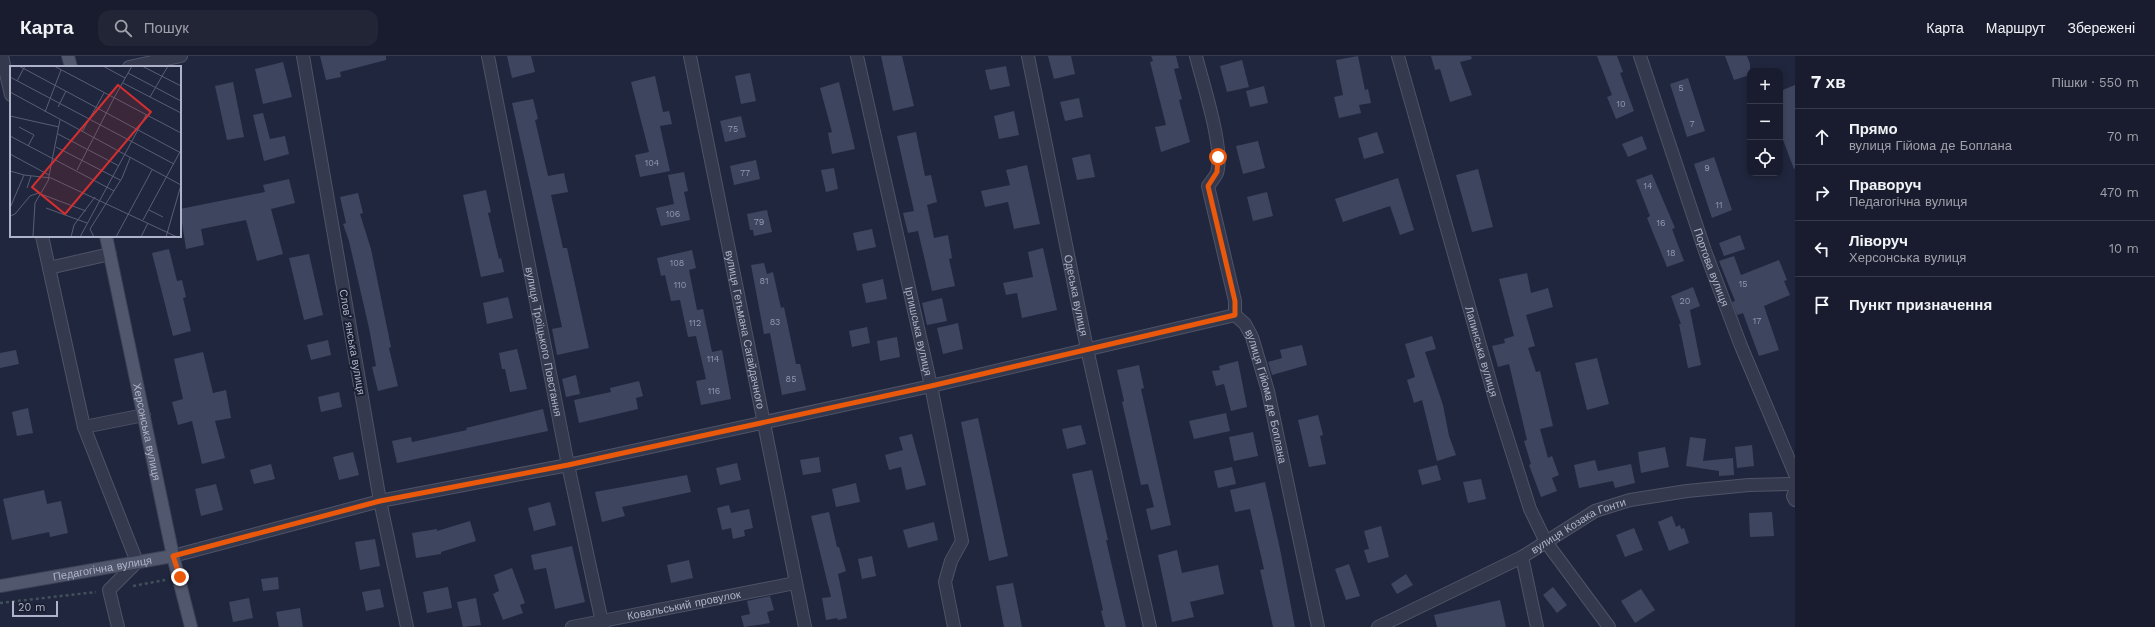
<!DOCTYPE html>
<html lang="uk">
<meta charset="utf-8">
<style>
:root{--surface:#181c2e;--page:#212536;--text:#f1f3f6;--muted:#9fa1aa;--line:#363a4a}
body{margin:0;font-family:"Work Sans",sans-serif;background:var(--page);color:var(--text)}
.controls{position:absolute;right:12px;top:12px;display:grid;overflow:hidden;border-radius:8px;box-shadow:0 2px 6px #0003}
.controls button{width:36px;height:36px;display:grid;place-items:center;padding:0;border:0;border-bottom:1px solid var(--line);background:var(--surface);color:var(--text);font:20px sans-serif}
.scale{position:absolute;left:12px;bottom:10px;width:46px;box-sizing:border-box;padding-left:4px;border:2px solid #afb3c9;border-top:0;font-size:11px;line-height:14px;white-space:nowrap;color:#afb3c9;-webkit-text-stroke:3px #191e31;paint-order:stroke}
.stop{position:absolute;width:12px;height:12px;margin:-9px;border:3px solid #ea580c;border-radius:50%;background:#fff}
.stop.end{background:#ea580c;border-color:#fff;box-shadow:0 1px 4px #0008}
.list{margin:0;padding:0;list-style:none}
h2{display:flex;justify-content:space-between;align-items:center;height:52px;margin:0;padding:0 16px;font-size:17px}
h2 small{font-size:13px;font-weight:400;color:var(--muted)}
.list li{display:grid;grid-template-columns:26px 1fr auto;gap:12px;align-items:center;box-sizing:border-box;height:56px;padding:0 16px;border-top:1px solid var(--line)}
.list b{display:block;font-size:15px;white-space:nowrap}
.list p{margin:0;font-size:13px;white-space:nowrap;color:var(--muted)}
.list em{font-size:13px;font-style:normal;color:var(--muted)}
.icon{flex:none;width:22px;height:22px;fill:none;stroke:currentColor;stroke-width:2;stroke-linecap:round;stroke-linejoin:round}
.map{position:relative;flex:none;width:1795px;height:571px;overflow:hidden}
header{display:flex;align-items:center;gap:24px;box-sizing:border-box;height:56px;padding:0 20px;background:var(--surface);border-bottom:1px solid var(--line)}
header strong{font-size:19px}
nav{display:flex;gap:22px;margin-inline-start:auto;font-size:14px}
.search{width:280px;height:36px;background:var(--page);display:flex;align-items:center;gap:10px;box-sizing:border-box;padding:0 14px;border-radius:12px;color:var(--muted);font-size:15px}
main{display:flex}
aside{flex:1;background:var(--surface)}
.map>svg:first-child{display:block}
.building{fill:#3e455f}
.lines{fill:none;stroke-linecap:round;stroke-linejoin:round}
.minor-casing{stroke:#4f5367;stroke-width:14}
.major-casing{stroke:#3d4256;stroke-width:14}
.path{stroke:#3f525b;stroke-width:2.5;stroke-dasharray:3 3;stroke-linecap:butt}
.minor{stroke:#34394d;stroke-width:12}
.major{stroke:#51576d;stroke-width:12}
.route{stroke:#ea580c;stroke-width:5}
.labels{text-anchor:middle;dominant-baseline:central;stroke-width:4;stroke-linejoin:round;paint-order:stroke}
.number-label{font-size:9px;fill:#9398ae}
.street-label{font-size:11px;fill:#afb3c9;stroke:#191e31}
.inset-road{fill:none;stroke:#595e75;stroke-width:1}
.view{fill:#d42f30;fill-opacity:0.15;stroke:#d42f30;stroke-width:2}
.inset-edge{fill:none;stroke:#afb3c9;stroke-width:2}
</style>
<header>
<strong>Карта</strong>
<div class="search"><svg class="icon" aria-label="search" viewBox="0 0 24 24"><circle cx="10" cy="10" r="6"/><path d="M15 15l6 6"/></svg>Пошук</div>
<nav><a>Карта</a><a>Маршрут</a><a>Збережені</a></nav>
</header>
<main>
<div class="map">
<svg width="1795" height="571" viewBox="0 0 1795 571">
<rect width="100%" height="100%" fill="#20263d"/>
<path class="building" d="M320 0H386V4L340 16 341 21 326 24Z
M507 0H531L535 16 512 22Z
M881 0H902L914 50 893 55Z
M1048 0H1071L1075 18 1054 23Z
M1151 0H1176L1179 12 1174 13 1182 43 1179 44 1190 86 1161 96 1155 71 1166 69 1150 6 1153 5Z
M1358 0 1365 34 1368 33 1371 47 1359 49 1361 57 1339 62 1334 41 1343 39 1336 4Z
M1431 0H1471L1472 3 1460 6 1472 39 1450 46 1440 13 1435 14Z
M1597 0H1617L1623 16 1620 17 1634 55 1616 63 1607 41 1612 39Z
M1725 0H1747L1750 8V19L1734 24Z
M1242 4 1249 31 1227 36 1220 10Z
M283 6 292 41 263 48 255 13Z
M1006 10 1010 30 990 34 985 14Z
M750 17 756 45 741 48 735 20Z
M655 20 663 56 669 55 672 68 660 70 670 115 640 121 635 99 649 96 631 26Z
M1688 22 1705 75 1687 81 1670 28Z
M233 26 244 81 227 84 215 30Z
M839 26 855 93 832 98 828 77 832 76 820 32Z
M1795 29V112L1794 113 1780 76V35Z
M1264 30 1268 47 1250 51 1246 35Z
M1079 42 1083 61 1065 65 1060 46Z
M533 43 538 63 535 64 548 120 564 117 568 136 551 139 563 192H567L589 292 557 299 552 273 562 271 512 47Z
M1014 55 1019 79 999 83 994 60Z
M263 57 270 83 285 80 289 98 264 105 253 59Z
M741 60 746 81 725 86 720 65Z
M916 76 925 120 931 119 937 146 927 149 934 182 948 179 952 202 949 203 955 230 932 235 918 175 908 177 903 157 914 155 897 80Z
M1377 76 1384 97 1364 103 1358 82Z
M1642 80 1647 93 1628 101 1622 88Z
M1258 85 1265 112 1243 118 1236 90Z
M1090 98 1095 121 1077 124 1072 102Z
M1714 101 1732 154 1712 162 1694 108Z
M756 104 760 123 734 129 730 110Z
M1027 109 1040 168 1014 173 1008 146 985 151 981 135 1010 129 1006 114Z
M834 112 838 133 826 136 821 114Z
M1478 113 1493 171 1472 176 1456 119Z
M684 116 688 135 684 136 690 164 661 170 656 152 674 148 668 119Z
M1652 118 1675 172 1672 173 1684 205 1667 211 1647 162 1650 160 1636 124Z
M1398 122 1414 174 1400 179 1390 150 1343 166 1335 143Z
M289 123 295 147 271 153 283 198 257 205 246 164 201 173 204 189 186 193 180 153 265 136 263 129Z
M486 134 491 156 488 157 499 203 501 202 504 216 481 221 463 139Z
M1267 136 1273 160 1253 165 1247 141Z
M358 137 363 157 360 158 371 193 391 291 389 292 398 330 378 335 372 311 376 310 369 272 349 185 343 168 346 167 340 141Z
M767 154 772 176 754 180 753 174H750L747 158Z
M872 173 876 191 857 195 853 177Z
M1740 179 1745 193 1724 200 1719 187Z
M1043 192 1057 254 1022 262 1017 237 1006 239 1003 227 1033 221 1028 196Z
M169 193 177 225 182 224 186 241 183 242 191 275 173 280 152 197Z
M692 194 696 212 689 214 697 254 703 253 712 296 722 294 731 343 701 349 696 325 706 323 696 280 688 281 680 244 671 245 665 219 661 220 657 202Z
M309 198 323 259 304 264 289 202Z
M1734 200 1741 219 1779 204 1787 224 1784 225 1790 239 1764 250 1779 294 1759 300 1743 257 1737 259 1732 246 1735 245 1719 205Z
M764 207 767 218 773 216 781 252 784 251 796 308H800L806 334 782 339 770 277 764 278 751 209Z
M1527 217 1531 237 1548 232 1553 251 1526 259 1535 290 1528 292 1536 316 1540 315 1553 370 1540 373 1548 402 1552 400 1559 419 1552 422 1557 435 1541 441 1529 409 1531 408 1524 385 1527 384 1509 308 1498 311 1492 290 1505 287 1504 283 1514 280 1499 223Z
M883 223 887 243 866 247 862 228Z
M1693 231 1700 250 1690 254 1701 309 1688 312 1679 268H1681L1671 240Z
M508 241 513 262 487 268 483 247Z
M942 242 947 265 927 269 922 247Z
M958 267 963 293 943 298 937 272Z
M867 271 870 287 852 291 849 275Z
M1432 280 1436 293 1425 296 1443 349 1449 380 1456 399 1437 405 1422 344 1414 347 1407 324 1415 321 1405 288Z
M897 281 900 301 880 305 877 285Z
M328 284 331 299 311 304 307 289Z
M1302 289 1307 309 1272 319 1268 306 1282 302 1280 294Z
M517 293 527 333 510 336 505 313H502L499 297Z
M16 294 19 308 0 312V297Z
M203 296 213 337 226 334 231 362 215 365 225 402 202 408 192 365 178 369 172 346 183 343 174 303Z
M1597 302 1609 348 1587 354 1575 307Z
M1238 305 1247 351 1231 355 1224 328 1216 330 1212 315 1220 314 1219 310Z
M1139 309 1144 332 1141 333 1171 469 1151 474 1146 453 1154 451 1148 428 1141 429 1122 346 1124 345 1117 314Z
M576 319 580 338 566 341 562 323Z
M639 325 643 340 636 342 638 353 579 367 574 344 611 336 610 332Z
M339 336 342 351 321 356 318 341Z
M28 352 33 377 17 380 12 356Z
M543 353 548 375 397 407 392 385 411 381 412 386 467 374 466 372Z
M1226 357 1230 375 1194 383 1189 365Z
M1318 359 1323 379 1320 380 1326 408 1309 411 1298 364Z
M978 362 1008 500 989 505 961 366Z
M1081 369 1086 388 1067 393 1062 373Z
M1253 376 1258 400 1234 405 1229 381Z
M912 378 926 429 906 434 901 411 889 414 885 399 903 394 899 381Z
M1690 381 1706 383 1703 405 1733 402 1734 419 1719 420V415L1686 410Z
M1752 389 1754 410 1737 412 1735 391Z
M1665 391 1669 411 1641 417 1638 396Z
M353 396 359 419 339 424 333 401Z
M819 401 821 416 803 419 800 404Z
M1595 404 1598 415 1631 408 1635 427 1615 432 1613 425 1579 432 1574 409Z
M737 407 741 424 720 429 716 412Z
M271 408 275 423 254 428 250 414Z
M1437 409 1441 424 1422 429 1418 414Z
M1232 411 1236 428 1218 432 1214 415Z
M1092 414 1108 484H1106L1126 571H1105L1101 555 1103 554 1072 418Z
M687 419 691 436 622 451 625 460 602 466 595 436Z
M1481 423 1486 443 1468 447 1463 426Z
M1265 426 1280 493 1295 571H1273L1260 514 1264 513 1250 453 1235 456 1230 434Z
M856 427 860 446 836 451 832 433Z
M216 428 223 454 201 460 195 433Z
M44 434 47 448 61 445 68 477 50 481 49 476 12 484 3 443Z
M550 446 556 469 534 475 528 452Z
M729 449 731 457 749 453 753 472 744 474 745 480 733 483 731 472 722 474 717 452Z
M829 456 837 491H839L846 515 838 518 847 562 838 564 837 562 826 564 822 542 831 541 811 460Z
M1772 456 1774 480 1750 481 1749 457Z
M1672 460 1676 471 1680 469 1681 473 1684 472 1689 487 1669 495 1658 466Z
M470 465 476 485 441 496V498L416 502 412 477 437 473V475Z
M934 466 938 484 908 492 903 474Z
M1381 470 1389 501 1368 507 1364 494 1369 493 1364 475Z
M1634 472 1643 494 1625 501 1616 479Z
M375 483 380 510 360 514 355 486Z
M572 490 585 546 555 553 546 512 534 514 531 499Z
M1177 494 1182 517 1218 509 1224 538 1190 546 1194 561 1172 566 1158 499Z
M872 500 876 520 862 523 858 503Z
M689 504 693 522 671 527 667 509Z
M1349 508 1360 540 1346 544 1335 513Z
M512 512 525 547 520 549 523 557 503 564 493 538 499 535 494 519Z
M1406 518 1413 529 1397 538 1391 528Z
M278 521 279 533 263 535 261 523Z
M1013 527 1022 571H1004L996 530Z
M448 531 452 552 427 557 423 536Z
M1553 531 1567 549 1557 557 1543 539Z
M380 533 384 551 366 555 362 536Z
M1641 533 1655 554 1635 567 1621 545Z
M770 540 774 554 767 556 770 567 744 571 741 560 750 558 747 545Z
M249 542 253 562 233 566 229 546Z
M476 542 481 569 463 571 457 546Z
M1500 544 1506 571H1437L1434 559Z
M300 552 303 571H279L276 556Z"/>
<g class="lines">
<defs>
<g id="minor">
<path d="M2 0 11 39"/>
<path d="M303 0 380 445 407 571"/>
<path id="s1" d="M488 0 568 409 603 571"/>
<path id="s2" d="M690 0 805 571"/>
<path id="s3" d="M857 0 931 330 962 485 951 505 945 526 954 571"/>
<path id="s4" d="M1028 0 1087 293 1150 571"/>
<path id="s5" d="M1196 0C1202 25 1225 94 1217 117 1215 121 1211 126 1208 130L1235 245V259L1245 268 1252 281 1268 335 1318 571"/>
<path id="s6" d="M1398 0 1496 346 1530 453 1546 486 1609 571"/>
<path id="s7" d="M1640 0 1705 195 1741 290 1795 418"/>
<path d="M129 11 181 0"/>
<path d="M42 180 84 371 137 506 109 534 118 571"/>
<path d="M49 212 110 198"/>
<path d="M84 371 144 359"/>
<path d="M1795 436 1793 440 1795 444"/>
<path d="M173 500 380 445 568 409 931 330 1235 259"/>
<path d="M1522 501 1537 571"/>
<path id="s8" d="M572 571 795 527"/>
<path id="s9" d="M1378 571 1522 501 1595 455 1630 444 1687 435 1749 429 1795 428"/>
</g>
<g id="major">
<path d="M68 0 71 11"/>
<path id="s10" d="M106 180 173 500 191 571"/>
<path id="s11" d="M0 530 173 500"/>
</g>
</defs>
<use href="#minor" class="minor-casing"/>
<use href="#major" class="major-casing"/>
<path class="path" d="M133 530 165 524
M0 547 96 536"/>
<use href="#minor" class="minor"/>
<use href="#major" class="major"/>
</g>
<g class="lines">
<path class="route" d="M180 521 173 500 380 445 568 409 931 330 1235 259V245L1208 130 1217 116 1218 101"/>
</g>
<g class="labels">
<g class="number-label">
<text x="1681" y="32">5</text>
<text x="1621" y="48">10</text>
<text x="1692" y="68">7</text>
<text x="733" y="73">75</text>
<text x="652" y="107">104</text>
<text x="1707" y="112">9</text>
<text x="745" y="117">77</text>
<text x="1648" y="130">14</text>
<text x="1719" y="149">11</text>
<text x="673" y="158">106</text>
<text x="759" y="166">79</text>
<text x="1661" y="167">16</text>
<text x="1671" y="197">18</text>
<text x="677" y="207">108</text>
<text x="764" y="225">81</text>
<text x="1743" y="228">15</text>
<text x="680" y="229">110</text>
<text x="1685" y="245">20</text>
<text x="1757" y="265">17</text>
<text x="775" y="266">83</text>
<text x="695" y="267">112</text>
<text x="713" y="303">114</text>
<text x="791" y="323">85</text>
<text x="714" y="335">116</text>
</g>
<g class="street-label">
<text stroke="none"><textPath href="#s7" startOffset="223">Портова вулиця</textPath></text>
<text stroke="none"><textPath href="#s4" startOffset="244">Одеська вулиця</textPath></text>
<text stroke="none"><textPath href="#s2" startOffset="279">вулиця Гетьмана Сагайдачного</textPath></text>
<text stroke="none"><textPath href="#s3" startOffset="282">Іртишська вулиця</textPath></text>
<text transform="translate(352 286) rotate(80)">Словʼянська вулиця</text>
<text stroke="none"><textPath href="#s1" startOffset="291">вулиця Троїцького Повстання</textPath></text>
<text stroke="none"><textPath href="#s6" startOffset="307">Лапинська вулиця</textPath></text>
<text stroke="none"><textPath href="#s5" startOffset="357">вулиця Гійома де Боплана</textPath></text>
<text stroke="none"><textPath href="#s10" startOffset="200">Херсонська вулиця</textPath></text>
<text stroke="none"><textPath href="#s9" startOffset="225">вулиця Козака Гонти</textPath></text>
<text stroke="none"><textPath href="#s11" startOffset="104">Педагогічна вулиця</textPath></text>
<text stroke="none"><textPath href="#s8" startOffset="114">Ковальський провулок</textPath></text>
</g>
</g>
<g transform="translate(10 10)">
<rect width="171" height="171" fill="#20263d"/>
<path class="inset-road" d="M9 0 171 87M44 0 171 67M93 0 115 12M132 0 171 20M118 7 171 35M0 11 164 98M7 15 15 0M113 17 171 47M0 26 171 119M140 31 158 0M104 32 122 0M48 41 56 25M35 46 51 4M0 50 49 61M9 61 24 69 18 80M72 66 94 27M48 68 109 100M0 70 104 125M46 81 110 114M0 88 39 109M67 104 104 32M0 105 14 109 41 112 167 171M17 122 21 110M0 142 14 109M36 142 77 157M139 144 153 151M0 150 5 148 20 130 28 127 76 145M133 154 171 84M23 170 25 137 38 115 50 54M61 171 64 159 85 131M70 171 136 49M84 171 80 163 112 112 120 92M106 171 142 104M131 171 138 157M156 171 171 119"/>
<path class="view" d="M108 19 141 46 55 148 22 121Z"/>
<rect width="171" height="171" class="inset-edge"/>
</g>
</svg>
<div class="controls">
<button>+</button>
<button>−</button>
<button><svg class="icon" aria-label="locate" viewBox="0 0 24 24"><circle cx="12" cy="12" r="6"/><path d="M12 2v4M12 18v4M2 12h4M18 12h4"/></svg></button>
</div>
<div class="scale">20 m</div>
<div class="stop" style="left:1218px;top:101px"></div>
<div class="stop end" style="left:180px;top:521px"></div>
</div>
<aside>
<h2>7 хв<small>Пішки · 550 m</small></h2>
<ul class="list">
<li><svg class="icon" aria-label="ahead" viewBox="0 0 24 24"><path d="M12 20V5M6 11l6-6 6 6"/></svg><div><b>Прямо</b><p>вулиця Гійома де Боплана</p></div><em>70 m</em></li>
<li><svg class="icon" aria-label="right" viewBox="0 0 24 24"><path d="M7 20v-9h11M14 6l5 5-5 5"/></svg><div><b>Праворуч</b><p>Педагогічна вулиця</p></div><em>470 m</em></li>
<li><svg class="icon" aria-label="left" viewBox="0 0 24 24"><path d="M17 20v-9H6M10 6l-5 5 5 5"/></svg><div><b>Ліворуч</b><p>Херсонська вулиця</p></div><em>10 m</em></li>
<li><svg class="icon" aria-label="arrive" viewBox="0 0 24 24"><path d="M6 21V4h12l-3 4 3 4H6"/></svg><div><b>Пункт призначення</b></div></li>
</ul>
</aside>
</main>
